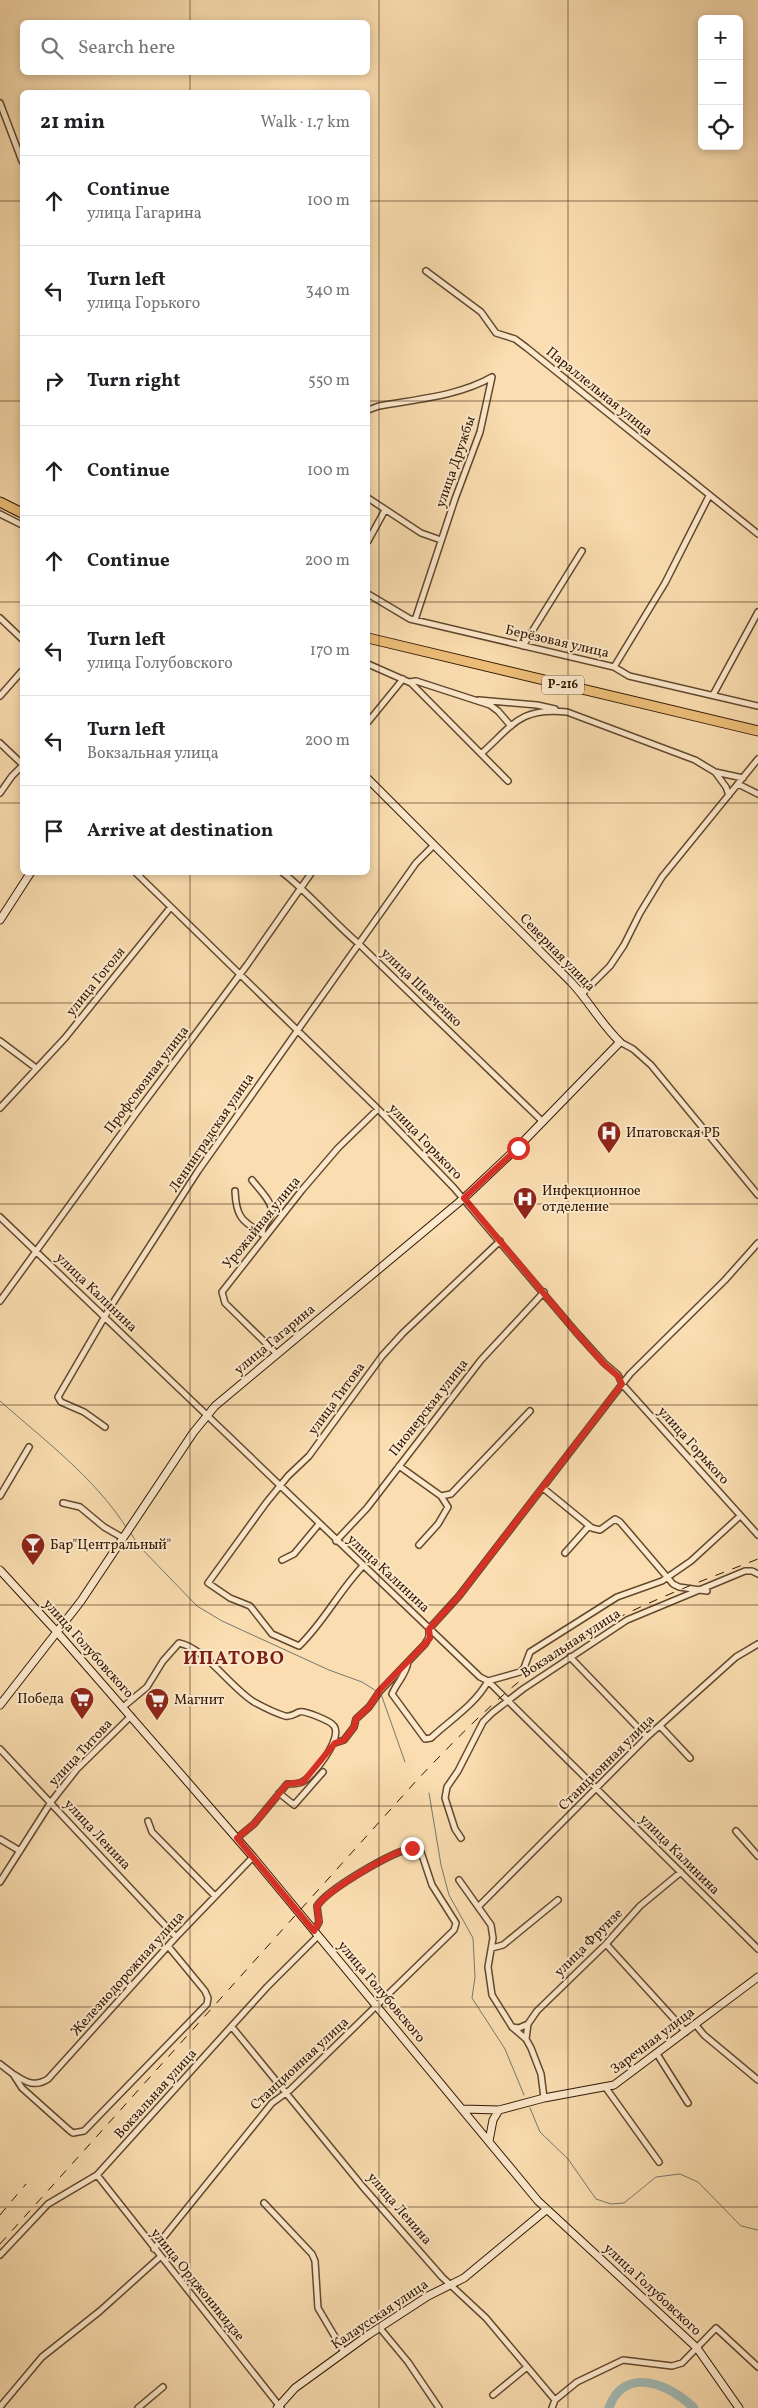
<!DOCTYPE html>
<meta charset="utf-8">
<style>
:root{--surface:#fff;--page:#f2f2f2;--text:#202124;--muted:#757577;--line:#e0e0e0}
body{margin:0;font-family:Vollkorn,serif;background:var(--page);color:var(--text)}
.controls{position:absolute;right:15px;top:15px;display:grid;overflow:hidden;border-radius:8px;box-shadow:0 2px 8px #0003}
.controls button{width:45px;height:45px;display:grid;place-items:center;padding:0;border:0;border-bottom:1px solid var(--line);background:var(--surface);color:var(--text);font:25px sans-serif}
.stop{position:absolute;width:15px;height:15px;margin:-11px;border:4px solid #d93025;border-radius:50%;background:#fff}
.stop.end{background:#d93025;border-color:#fff;box-shadow:0 1px 5px #0008}
.list{margin:0;padding:0;list-style:none}
h2{display:flex;justify-content:space-between;align-items:center;height:65px;margin:0;padding:0 20px;font-size:21px}
h2 small{font-size:16px;font-weight:400;color:var(--muted)}
.list li{display:grid;grid-template-columns:32px 1fr auto;gap:15px;align-items:center;box-sizing:border-box;height:90px;padding:0 20px;border-top:1px solid var(--line)}
.list b{display:block;font-size:19px;white-space:nowrap}
.list p{margin:0;font-size:16px;white-space:nowrap;color:var(--muted)}
.list em{font-size:16px;font-style:normal;color:var(--muted)}
.icon{flex:none;width:28px;height:28px;fill:none;stroke:currentColor;stroke-width:2;stroke-linecap:round;stroke-linejoin:round}
.map{position:relative;flex:none;width:758px;height:2408px;overflow:hidden}
.search{position:absolute;background:var(--surface);box-shadow:0 2px 8px #0003;left:20px;top:20px;width:350px;height:55px;display:flex;align-items:center;gap:12px;box-sizing:border-box;padding:0 18px;border-radius:8px;color:var(--muted);font-size:19px}
.panel{position:absolute;background:var(--surface);box-shadow:0 2px 8px #0003;left:20px;top:90px;width:350px;height:785px;border-radius:8px}
.map>svg:first-child{display:block}
.lines{fill:none;stroke-linecap:round;stroke-linejoin:round}
.stream{stroke:#74796d;stroke-width:1}
.river{stroke:#a1bab4;stroke-width:9}
.street-casing{stroke:#63482e;stroke-width:8}
.secondary-casing{stroke:#311703;stroke-width:9}
.highway-casing{stroke:#311703;stroke-width:11}
.street{stroke:#fce9cc;stroke-width:5}
.secondary{stroke:#fce9cc;stroke-width:7}
.highway{stroke:#edbe78;stroke-width:9}
.rail{stroke:#311703;stroke-width:1;stroke-dasharray:9 9;stroke-linecap:butt}
.route{stroke:#d93025;stroke-width:6}
.grid{fill:none;stroke:#311703;stroke-width:1;stroke-opacity:0.55}
.labels{text-anchor:middle;dominant-baseline:central;stroke-width:4;stroke-linejoin:round;paint-order:stroke}
.shield{fill:#fce9cc;stroke:#6e563f;stroke-width:1}
.shield-label{font-size:12px;font-weight:bold;fill:#311703}
.street-label{font-size:14px;fill:#311703;stroke:#fce9cc}
.poi-label{font-size:14px;fill:#311703;stroke:#fce9cc;text-anchor:start}
.district-label{font-size:19px;font-weight:bold;letter-spacing:1px;fill:#7a1f14;stroke:#fce9cc}
</style>
<div class="map">
<svg width="758" height="2408" viewBox="0 0 758 2408">
<rect width="100%" height="100%" fill="#faddb0"/>
<filter id="stains"><feTurbulence type="fractalNoise" baseFrequency=".004" numOctaves="4"/><feColorMatrix values="0 0 0 0 .2 0 0 0 0 .09 0 0 0 0 .02 0 0 0 .5 -.17"/></filter>
<radialGradient id="worn" r=".72"><stop offset=".6" stop-color="#630" stop-opacity="0"/><stop offset="1" stop-color="#630" stop-opacity=".3"/></radialGradient>
<g class="lines">
<path class="stream" d="M0 1401C44 1440 94 1477 126 1527
M130 1532 139 1546 197 1606 222 1621 329 1670 362 1682 378 1692
M381 1694 405 1762
M429 1793 441 1865 449 1895 473 1938 475 1977 472 1998 505 2049 524 2095
M530 2108 540 2132 568 2159 596 2199 611 2204 624 2203 656 2177 680 2174 698 2182 741 2226 758 2230"/>
<path class="river" d="M609 2408C624 2365 670 2384 694 2408"/>
<defs>
<path id="street" d="M0 103 22 161
M426 271 481 312 496 333 515 339 527 348 758 534
M368 410 379 406C417 399 459 396 492 377L480 432 455 499 415 620
M368 498 421 533 441 540
M0 514 22 525
M368 541 385 510
M368 594 410 619 614 667 629 676 758 706
M0 618 22 639
M523 646 582 551
M368 664 411 683 508 781
M614 667 665 583 709 496
M409 682 416 681 490 705 498 711 511 726
M713 695 758 612
M0 696 22 671
M479 700 537 705 555 709
M368 722 403 679
M0 743 22 764
M482 753C513 725 520 707 567 712L695 760 715 772 743 778
M715 772 726 787 729 795
M738 784 758 794
M0 793 12 776 22 766
M135 872 378 1109 454 1188 576 1332 604 1363 618 1375 622 1384 758 1535
M282 872C310 894 332 921 359 944L543 1122
M582 994 610 966 624 945 640 913 662 877 758 759
M0 1041 36 1068
M620 1042 633 1049 651 1065 758 1195
M0 1108 65 1038 170 908
M252 1180C258 1188 276 1205 271 1215 268 1222 262 1225 262 1234
M235 1191C236 1216 241 1221 263 1234
M0 1217 480 1677 488 1681 758 1949
M0 1301 137 1112 247 965 312 872
M277 1354 225 1303 222 1292 302 1190 338 1148 378 1109
M105 1427 84 1412 61 1402 58 1397 111 1306 198 1171 416 863 433 846
M399 1466 441 1496 451 1494 530 1411
M543 1488 592 1528 600 1530 615 1519 620 1522 673 1584 679 1587 707 1591
M0 1496 29 1447
M63 1503 80 1507 104 1527 123 1538
M336 1541 367 1508 481 1360 544 1292
M419 1545 438 1524 448 1507 441 1496
M565 1553 589 1526
M282 1560 294 1554 319 1524
M363 1566C339 1591 324 1622 299 1646L272 1634 250 1606 230 1598 208 1583 266 1503 288 1476 309 1456 382 1356 403 1333 500 1241
M570 1657 647 1737
M408 1662C406 1675 397 1682 392 1694L425 1739 431 1738C450 1720 475 1705 488 1681L520 1672 524 1668 530 1652 617 1597 662 1581 691 1561 740 1516
M123 1707 147 1687 163 1661 179 1643C205 1648 230 1687 254 1702 263 1707 275 1713 285 1716 292 1717 294 1714 299 1712 304 1710 331 1721 334 1726 343 1738 313 1777 302 1782 298 1784 291 1784 287 1784L254 1824 237 1838
M660 1726 690 1758
M335 1743 344 1740 354 1727 356 1719 369 1707 380 1691 425 1644 429 1637V1629L459 1596 630 1374 725 1280 758 1243
M0 1749 176 1937
M279 1793 294 1805 323 1772
M148 1821 152 1832 215 1896
M736 1831 758 1856
M461 1838 455 1829 445 1798 447 1787 458 1771 483 1722 492 1713 523 1689 627 1620 745 1571H752L758 1574
M0 1839 20 1851
M459 1880 491 1925 493 1938 488 1967 492 1995 512 2027 526 2039 531 2048 541 2074 544 2098
M0 1882 51 1802 77 1769 131 1716
M479 1906 647 1737 736 1657 758 1644
M606 1944 686 2032
M492 1948 503 1945 558 1900
M695 2024 704 2035 758 2080
M232 2027 363 2187 442 2277 486 2318 555 2400
M512 2027 519 2028 528 2024
M526 2039 528 2024 537 2011 606 1944 640 1906 681 1872
M657 2054 688 2103
M0 2064 13 2074 22 2088 69 2130 73 2133 84 2131 207 2004 208 1998 205 1991 168 1946
M15 2075C27 2083 35 2087 48 2079L176 1937 253 1857
M606 2088 659 2162
M97 2175 281 2408
M264 2203 312 2254 315 2261 318 2308 344 2352
M154 2249 272 2103 290 2090 454 1930 456 1923 432 1885 421 1852 413 1848C393 1851 328 1889 317 1906L319 1922 314 1931
M0 2255 48 2204 97 2175 267 1987 318 1936
M379 2327 408 2362 439 2408
M493 2395 527 2367
M0 2407 42 2357 100 2311 160 2257
M138 2408 163 2387
M552 2408 555 2400 577 2382 623 2360 672 2366 682 2363 716 2328 758 2367"/>
<path id="secondary" d="M0 920 31 872
M0 1570 57 1632 253 1857 538 2201 697 2348 739 2408
M0 1705 81 1601 193 1433 215 1406 464 1198 517 1148 620 1042C601 1024 589 1001 571 982L368 779
M463 2109 499 2110 544 2098 614 2085 758 1977
M489 2141 493 2120 499 2110
M277 2408 295 2388 368 2335 428 2296 464 2278 546 2210"/>
<path id="highway" d="M0 502 22 513
M368 638 758 731"/>
</defs>
<use href="#street" class="street-casing"/>
<use href="#secondary" class="secondary-casing"/>
<use href="#highway" class="highway-casing"/>
<use href="#street" class="street"/>
<use href="#secondary" class="secondary"/>
<use href="#highway" class="highway"/>
<path class="rail" d="M0 2215 26 2184
M0 2244 417 1780C458 1737 500 1693 549 1659 612 1614 686 1587 758 1559"/>
</g>
<g class="lines">
<path class="route" d="M412 1848C393 1851 328 1890 317 1906L319 1922 314 1931 237 1838 254 1824 287 1784 303 1782 335 1743 344 1740 354 1727 356 1719 369 1707 380 1690 425 1644 430 1638 429 1629 459 1596 622 1384 618 1376 604 1364 576 1332 464 1198 518 1148"/>
</g>
<path class="grid" d="M190 0V22M379 0V2408M568 0V2408M190 72V92M0 201H22M368 201H758M0 401H22M368 401H758M0 602H22M368 602H758M0 803H22M368 803H758M190 872V2408M0 1003H758M0 1204H758M0 1405H758M0 1605H758M0 1806H758M0 2007H758M0 2207H758"/>
<defs>
<symbol id="hospital-pin" viewBox="-11 -11 22 30"><path d="M0 17L-7.5 6A9.5 9.5 0 1 1 7.5 6Z" fill="#8f2418" stroke="#fce9cc"/><path d="M-5-5h3v3.5h4V-5h3V5h-3V1.5h-4V5h-3Z" fill="#fff"/></symbol>
<symbol id="bar-pin" viewBox="-11 -11 22 30"><path d="M0 17L-7.5 6A9.5 9.5 0 1 1 7.5 6Z" fill="#8f2418" stroke="#fce9cc"/><path d="M-6-5H6L.8 .8V4.5H3.5V6h-7V4.5H-.8V.8Z" fill="#fff"/></symbol>
<symbol id="supermarket-pin" viewBox="-11 -11 22 30"><path d="M0 17L-7.5 6A9.5 9.5 0 1 1 7.5 6Z" fill="#8f2418" stroke="#fce9cc"/><path d="M-6-5.5h2.5l.6 2H6L4.5 2H-2.5L-4.4-4H-6ZM-1.5 3.2a1.3 1.3 0 1 0 .1 0ZM3 3.2a1.3 1.3 0 1 0 .1 0Z" fill="#fff"/></symbol>
</defs>
<g fill-rule="evenodd">
<use href="#hospital-pin" x="595" y="1119" width="28" height="38"/>
<use href="#hospital-pin" x="511" y="1185" width="28" height="38"/>
<use href="#bar-pin" x="19" y="1531" width="28" height="38"/>
<use href="#supermarket-pin" x="68" y="1685" width="28" height="38"/>
<use href="#supermarket-pin" x="143" y="1686" width="28" height="38"/>
</g>
<g class="labels">
<rect class="shield" x="542" y="675.5" width="42" height="19" rx="4"/>
<g class="shield-label">
<text x="563" y="685">Р-216</text>
</g>
<g class="street-label">
<text transform="translate(599 392) rotate(39)">Параллельная улица</text>
<text transform="translate(456 462) rotate(-71)">улица Дружбы</text>
<text transform="translate(557 642) rotate(13)">Берёзовая улица</text>
<text transform="translate(557 953) rotate(46)">Северная улица</text>
<text transform="translate(96 982) rotate(-51)">улица Гоголя</text>
<text transform="translate(421 988) rotate(44)">улица Шевченко</text>
<text transform="translate(147 1080) rotate(-53)">Профсоюзная улица</text>
<text transform="translate(212 1133) rotate(-56)">Ленинградская улица</text>
<text transform="translate(425 1142) rotate(46)">улица Горького</text>
<text transform="translate(262 1223) rotate(-51)">Урожайная улица</text>
<text transform="translate(96 1293) rotate(44)">улица Калинина</text>
<text transform="translate(275 1340) rotate(-40)">улица Гагарина</text>
<text transform="translate(337 1399) rotate(-54)">улица Титова</text>
<text transform="translate(429 1408) rotate(-52)">Пионерская улица</text>
<text transform="translate(693 1446) rotate(48)">улица Горького</text>
<text transform="translate(388 1574) rotate(43)">улица Калинина</text>
<text transform="translate(571 1644) rotate(-33)">Вокзальная улица</text>
<text transform="translate(88 1649) rotate(48)">улица Голубовского</text>
<text transform="translate(81 1753) rotate(-47)">улица Титова</text>
<text transform="translate(607 1763) rotate(-45)">Станционная улица</text>
<text transform="translate(97 1835) rotate(47)">улица Ленина</text>
<text transform="translate(679 1855) rotate(45)">улица Калинина</text>
<text transform="translate(589 1943) rotate(-45)">улица Фрунзе</text>
<text transform="translate(128 1974) rotate(-48)">Железнодорожная улица</text>
<text transform="translate(381 1992) rotate(50)">улица Голубовского</text>
<text transform="translate(653 2041) rotate(-37)">Заречная улица</text>
<text transform="translate(300 2064) rotate(-43)">Станционная улица</text>
<text transform="translate(156 2094) rotate(-48)">Вокзальная улица</text>
<text transform="translate(399 2209) rotate(49)">улица Ленина</text>
<text transform="translate(197 2285) rotate(51)">улица Орджоникидзе</text>
<text transform="translate(652 2290) rotate(43)">улица Голубовского</text>
<text transform="translate(380 2315) rotate(-34)">Калаусская улица</text>
</g>
<g class="poi-label">
<text x="626" y="1133">Ипатовская РБ</text>
<text x="542" y="1191">Инфекционное<tspan x="542" dy="16">отделение</tspan></text>
<text x="50" y="1545">Бар"Центральный"</text>
<text x="64" y="1699" text-anchor="end">Победа</text>
<text x="174" y="1700">Магнит</text>
</g>
<g class="district-label">
<text x="234" y="1659">ИПАТОВО</text>
</g>
</g>
<rect width="100%" height="100%" filter="url(#stains)"/>
<rect width="100%" height="100%" fill="url(#worn)"/>
</svg>
<div class="controls">
<button>+</button>
<button>−</button>
<button><svg class="icon" aria-label="locate" viewBox="0 0 24 24"><circle cx="12" cy="12" r="6"/><path d="M12 2v4M12 18v4M2 12h4M18 12h4"/></svg></button>
</div>
<div class="stop" style="left:518px;top:1148px"></div>
<div class="stop end" style="left:412px;top:1848px"></div>
<div class="search"><svg class="icon" aria-label="search" viewBox="0 0 24 24"><circle cx="10" cy="10" r="6"/><path d="M15 15l6 6"/></svg>Search here</div>
<section class="panel">
<h2>21 min<small>Walk · 1.7 km</small></h2>
<ul class="list">
<li><svg class="icon" aria-label="ahead" viewBox="0 0 24 24"><path d="M12 20V5M6 11l6-6 6 6"/></svg><div><b>Continue</b><p>улица Гагарина</p></div><em>100 m</em></li>
<li><svg class="icon" aria-label="left" viewBox="0 0 24 24"><path d="M17 20v-9H6M10 6l-5 5 5 5"/></svg><div><b>Turn left</b><p>улица Горького</p></div><em>340 m</em></li>
<li><svg class="icon" aria-label="right" viewBox="0 0 24 24"><path d="M7 20v-9h11M14 6l5 5-5 5"/></svg><div><b>Turn right</b></div><em>550 m</em></li>
<li><svg class="icon" aria-label="ahead" viewBox="0 0 24 24"><path d="M12 20V5M6 11l6-6 6 6"/></svg><div><b>Continue</b></div><em>100 m</em></li>
<li><svg class="icon" aria-label="ahead" viewBox="0 0 24 24"><path d="M12 20V5M6 11l6-6 6 6"/></svg><div><b>Continue</b></div><em>200 m</em></li>
<li><svg class="icon" aria-label="left" viewBox="0 0 24 24"><path d="M17 20v-9H6M10 6l-5 5 5 5"/></svg><div><b>Turn left</b><p>улица Голубовского</p></div><em>170 m</em></li>
<li><svg class="icon" aria-label="left" viewBox="0 0 24 24"><path d="M17 20v-9H6M10 6l-5 5 5 5"/></svg><div><b>Turn left</b><p>Вокзальная улица</p></div><em>200 m</em></li>
<li><svg class="icon" aria-label="arrive" viewBox="0 0 24 24"><path d="M6 21V4h12l-3 4 3 4H6"/></svg><div><b>Arrive at destination</b></div></li>
</ul>
</section>
</div>
